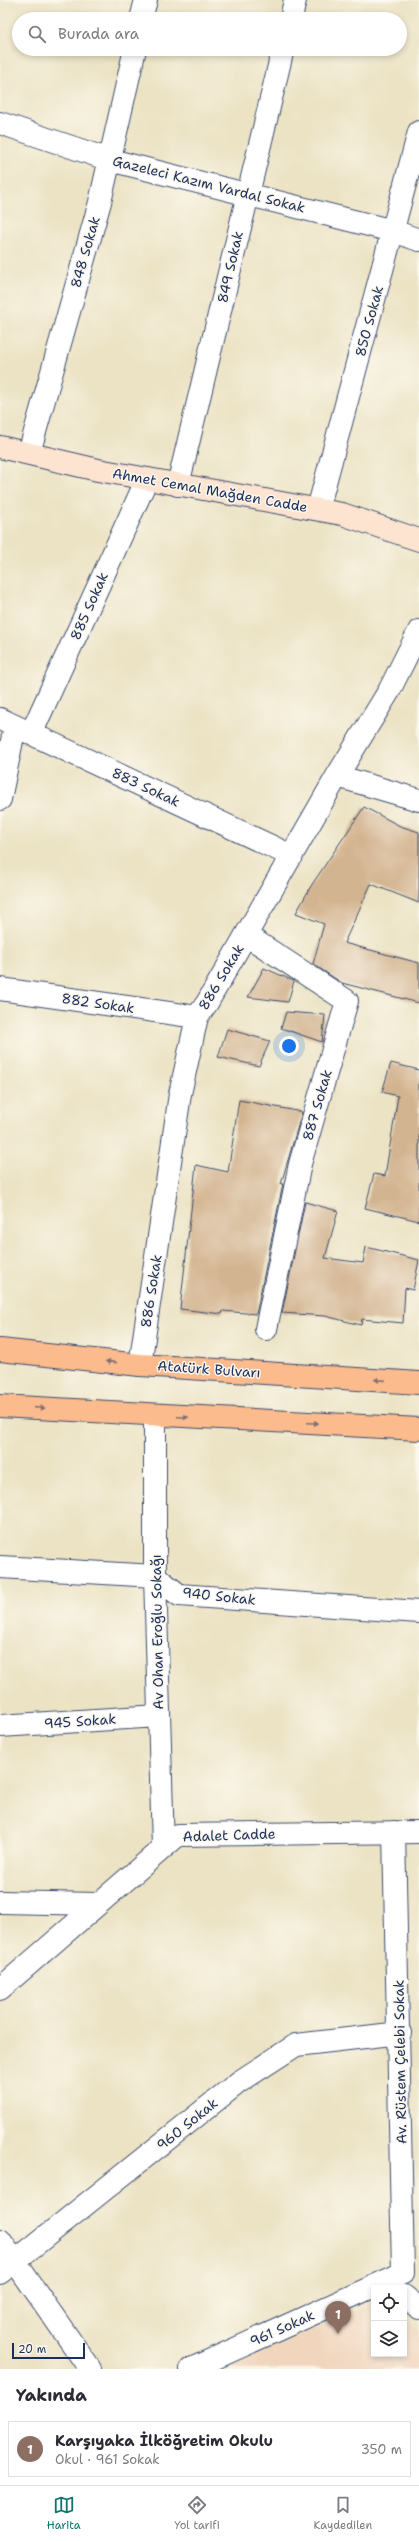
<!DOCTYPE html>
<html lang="tr">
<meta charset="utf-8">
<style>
:root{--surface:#fff;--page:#f7f7f7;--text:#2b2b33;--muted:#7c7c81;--line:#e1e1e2;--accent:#0f766e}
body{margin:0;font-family:"Shantell Sans",sans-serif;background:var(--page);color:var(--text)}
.controls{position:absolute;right:12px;bottom:12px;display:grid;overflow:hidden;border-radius:0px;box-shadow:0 2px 6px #0003}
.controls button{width:36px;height:36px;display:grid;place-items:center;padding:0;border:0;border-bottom:1px solid var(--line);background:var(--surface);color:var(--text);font:20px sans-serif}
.scale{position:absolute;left:12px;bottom:10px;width:73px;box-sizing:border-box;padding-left:4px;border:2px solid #1b2f5e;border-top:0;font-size:11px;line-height:14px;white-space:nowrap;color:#1b2f5e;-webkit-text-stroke:3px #fbf7ec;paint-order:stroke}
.you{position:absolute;left:289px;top:1046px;width:14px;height:14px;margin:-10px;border:3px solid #fff;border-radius:50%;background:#1a73e8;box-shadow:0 0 0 6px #1a73e833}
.badge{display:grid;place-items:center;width:26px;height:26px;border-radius:50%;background:var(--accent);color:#fff;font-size:13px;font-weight:700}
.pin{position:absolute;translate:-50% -33px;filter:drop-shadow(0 1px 2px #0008)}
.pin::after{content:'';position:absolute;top:21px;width:14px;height:12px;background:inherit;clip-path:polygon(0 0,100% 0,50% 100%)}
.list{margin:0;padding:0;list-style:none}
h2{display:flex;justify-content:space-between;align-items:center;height:52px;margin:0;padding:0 16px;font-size:17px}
h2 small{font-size:13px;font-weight:400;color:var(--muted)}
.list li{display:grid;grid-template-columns:26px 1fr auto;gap:12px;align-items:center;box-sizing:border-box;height:56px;margin:0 8px 8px;padding:0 8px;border:1px solid var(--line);border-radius:0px}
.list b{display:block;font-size:15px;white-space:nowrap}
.list p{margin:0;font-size:13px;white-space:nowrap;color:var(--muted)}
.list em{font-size:13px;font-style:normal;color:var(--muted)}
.icon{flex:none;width:22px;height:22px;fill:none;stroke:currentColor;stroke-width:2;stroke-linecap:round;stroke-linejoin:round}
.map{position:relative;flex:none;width:419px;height:2369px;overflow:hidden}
.search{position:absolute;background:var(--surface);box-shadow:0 2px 6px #0003;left:12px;right:12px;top:12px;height:44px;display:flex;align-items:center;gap:10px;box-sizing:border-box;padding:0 14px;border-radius:22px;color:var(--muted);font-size:15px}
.sheet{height:116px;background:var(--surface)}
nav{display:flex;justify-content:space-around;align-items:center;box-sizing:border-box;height:56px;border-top:1px solid var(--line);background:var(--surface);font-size:11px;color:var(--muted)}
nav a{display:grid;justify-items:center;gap:2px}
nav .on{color:var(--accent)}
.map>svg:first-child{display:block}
.built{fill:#f1d5bd}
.building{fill:#d3b490}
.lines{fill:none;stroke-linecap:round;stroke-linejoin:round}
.street-casing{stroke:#3a4a6d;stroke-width:24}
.secondary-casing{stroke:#3a4a6d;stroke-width:24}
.highway-casing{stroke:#3a4a6d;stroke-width:24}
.street{stroke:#fff;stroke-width:22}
.secondary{stroke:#fde4d1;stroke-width:22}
.highway{stroke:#fbbb8c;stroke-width:22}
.oneway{fill:#806e73}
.labels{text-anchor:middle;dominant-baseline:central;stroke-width:3;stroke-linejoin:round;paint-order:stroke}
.street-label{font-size:14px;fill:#1b2f5e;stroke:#fbf7ec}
</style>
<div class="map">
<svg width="419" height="2369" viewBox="0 0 419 2369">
<rect width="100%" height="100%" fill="#fbf7ec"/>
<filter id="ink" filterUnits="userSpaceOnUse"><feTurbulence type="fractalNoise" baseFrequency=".025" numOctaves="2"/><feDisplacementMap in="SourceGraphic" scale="8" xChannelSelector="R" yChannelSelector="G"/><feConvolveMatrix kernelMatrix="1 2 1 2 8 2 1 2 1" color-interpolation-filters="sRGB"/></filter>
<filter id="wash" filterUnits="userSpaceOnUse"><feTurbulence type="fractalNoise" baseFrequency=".012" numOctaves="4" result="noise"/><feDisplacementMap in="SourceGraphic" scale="16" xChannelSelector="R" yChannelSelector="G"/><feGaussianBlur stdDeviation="0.9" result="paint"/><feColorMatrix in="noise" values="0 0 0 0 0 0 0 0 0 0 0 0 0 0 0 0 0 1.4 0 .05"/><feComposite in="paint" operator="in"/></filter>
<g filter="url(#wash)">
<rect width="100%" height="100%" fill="#ece3c4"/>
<path class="built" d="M374 2304V2354H404V2318L419 2332V2369H229L296 2337Z"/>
<g id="blocks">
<path class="building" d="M364 807 400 826 419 832V903L371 884 344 943 419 963V1003L342 983 313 964 324 924 296 913 311 886Z
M264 968 294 981 288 1002 248 997Z
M286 1012 325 1015 322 1042 281 1028Z
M227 1029 270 1041 259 1066 218 1057Z
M391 1063 419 1070V1221L365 1208 374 1174 385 1176 398 1096 382 1092Z
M239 1100 302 1112 281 1184H283L256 1314 223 1311 222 1314 180 1309 196 1165 228 1172Z
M305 1202 338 1211 325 1258 363 1263 366 1247 419 1260 413 1290 405 1288 403 1323 362 1319 361 1325 325 1316 282 1313Z"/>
</g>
</g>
<g filter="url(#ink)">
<use href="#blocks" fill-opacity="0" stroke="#3a4a6d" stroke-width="1"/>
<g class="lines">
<defs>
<path id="street" d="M141 19 146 0
M291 19 295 0
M0 123 110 160 393 231 419 240
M29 453 100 202 135 49
M178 485 283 49
M318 509 419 132
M0 719 292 856
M31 734 147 479
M337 776 419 800
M0 799 15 726
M246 935 347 1001 300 1164 266 1329
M0 989 197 1017
M140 1365 180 1094 197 1017 207 1003 337 776 389 691 419 631
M155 1416V1576L163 1847
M0 1567 155 1576 179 1595 419 1612
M0 1726 159 1716
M0 1902 98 1904
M0 1989 178 1835 419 1832
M0 2240 90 2369
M0 2273 239 2082 296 2045 400 2033
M404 2296 419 2308
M191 2369 403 2273 394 1832"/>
<path id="secondary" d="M0 447 98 470 342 514 419 540"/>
<path id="highway" d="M0 1350 140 1365 419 1383
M0 1406 419 1429"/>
</defs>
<use href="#street" class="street-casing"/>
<use href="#secondary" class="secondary-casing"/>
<use href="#highway" class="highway-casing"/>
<use href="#street" class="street"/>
<use href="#secondary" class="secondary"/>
<use href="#highway" class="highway"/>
</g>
<defs><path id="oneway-solid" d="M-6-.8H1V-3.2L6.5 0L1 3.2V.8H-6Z"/></defs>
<g class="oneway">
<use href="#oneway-solid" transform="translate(111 1362) rotate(-174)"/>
<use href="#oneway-solid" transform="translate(380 1380) rotate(-176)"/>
<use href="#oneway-solid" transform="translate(39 1408) rotate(4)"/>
<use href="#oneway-solid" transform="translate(183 1417) rotate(3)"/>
<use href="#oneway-solid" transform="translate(313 1423) rotate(3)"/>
</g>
</g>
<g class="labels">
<g class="street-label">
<text transform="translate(209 184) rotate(14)">Gazeleci Kazım Vardal Sokak</text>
<text transform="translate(85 252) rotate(-74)">848 Sokak</text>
<text transform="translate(230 267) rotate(-77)">849 Sokak</text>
<text transform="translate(369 321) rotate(-75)">850 Sokak</text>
<text transform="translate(210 490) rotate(10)">Ahmet Cemal Mağden Cadde</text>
<text transform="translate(89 606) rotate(-66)">885 Sokak</text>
<text transform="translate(146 787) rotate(25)">883 Sokak</text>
<text transform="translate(221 977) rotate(-59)">886 Sokak</text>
<text transform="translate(98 1003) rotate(8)">882 Sokak</text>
<text transform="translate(317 1105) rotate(-74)">887 Sokak</text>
<text transform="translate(151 1291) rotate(-81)">886 Sokak</text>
<text transform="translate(209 1369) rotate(4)">Atatürk Bulvarı</text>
<text transform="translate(219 1596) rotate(6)">940 Sokak</text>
<text transform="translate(157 1632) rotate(-91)">Av Ohan Eroğlu Sokağı</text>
<text transform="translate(80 1721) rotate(-4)">945 Sokak</text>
<text transform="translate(229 1835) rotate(-2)">Adalet Cadde</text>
<text transform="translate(400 2062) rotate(-91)">Av. Rüstem Çelebi Sokak</text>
<text transform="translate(187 2124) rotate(-39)">960 Sokak</text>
<text transform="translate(282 2328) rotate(-24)">961 Sokak</text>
</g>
</g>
</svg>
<div class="controls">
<button><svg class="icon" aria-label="locate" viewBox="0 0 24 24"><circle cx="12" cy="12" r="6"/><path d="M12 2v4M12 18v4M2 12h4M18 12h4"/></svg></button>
<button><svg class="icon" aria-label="layers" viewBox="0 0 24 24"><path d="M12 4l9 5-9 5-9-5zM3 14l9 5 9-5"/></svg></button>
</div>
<div class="scale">20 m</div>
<div class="you"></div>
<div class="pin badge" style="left:338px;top:2334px;background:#8d6e63">1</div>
<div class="search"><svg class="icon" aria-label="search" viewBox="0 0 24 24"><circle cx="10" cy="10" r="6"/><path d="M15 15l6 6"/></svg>Burada ara</div>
</div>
<section class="sheet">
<h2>Yakında<small></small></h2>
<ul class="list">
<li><span class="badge" style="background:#8d6e63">1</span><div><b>Karşıyaka İlköğretim Okulu</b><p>Okul · 961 Sokak</p></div><em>350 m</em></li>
</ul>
</section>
<nav>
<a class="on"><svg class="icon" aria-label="map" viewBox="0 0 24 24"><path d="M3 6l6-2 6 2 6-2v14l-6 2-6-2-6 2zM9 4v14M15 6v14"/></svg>Harita</a>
<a><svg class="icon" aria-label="directions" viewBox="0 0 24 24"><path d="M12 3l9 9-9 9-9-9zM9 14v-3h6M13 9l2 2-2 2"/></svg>Yol tarifi</a>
<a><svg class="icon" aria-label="saved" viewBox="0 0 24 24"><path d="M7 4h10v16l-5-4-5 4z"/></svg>Kaydedilen</a>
</nav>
